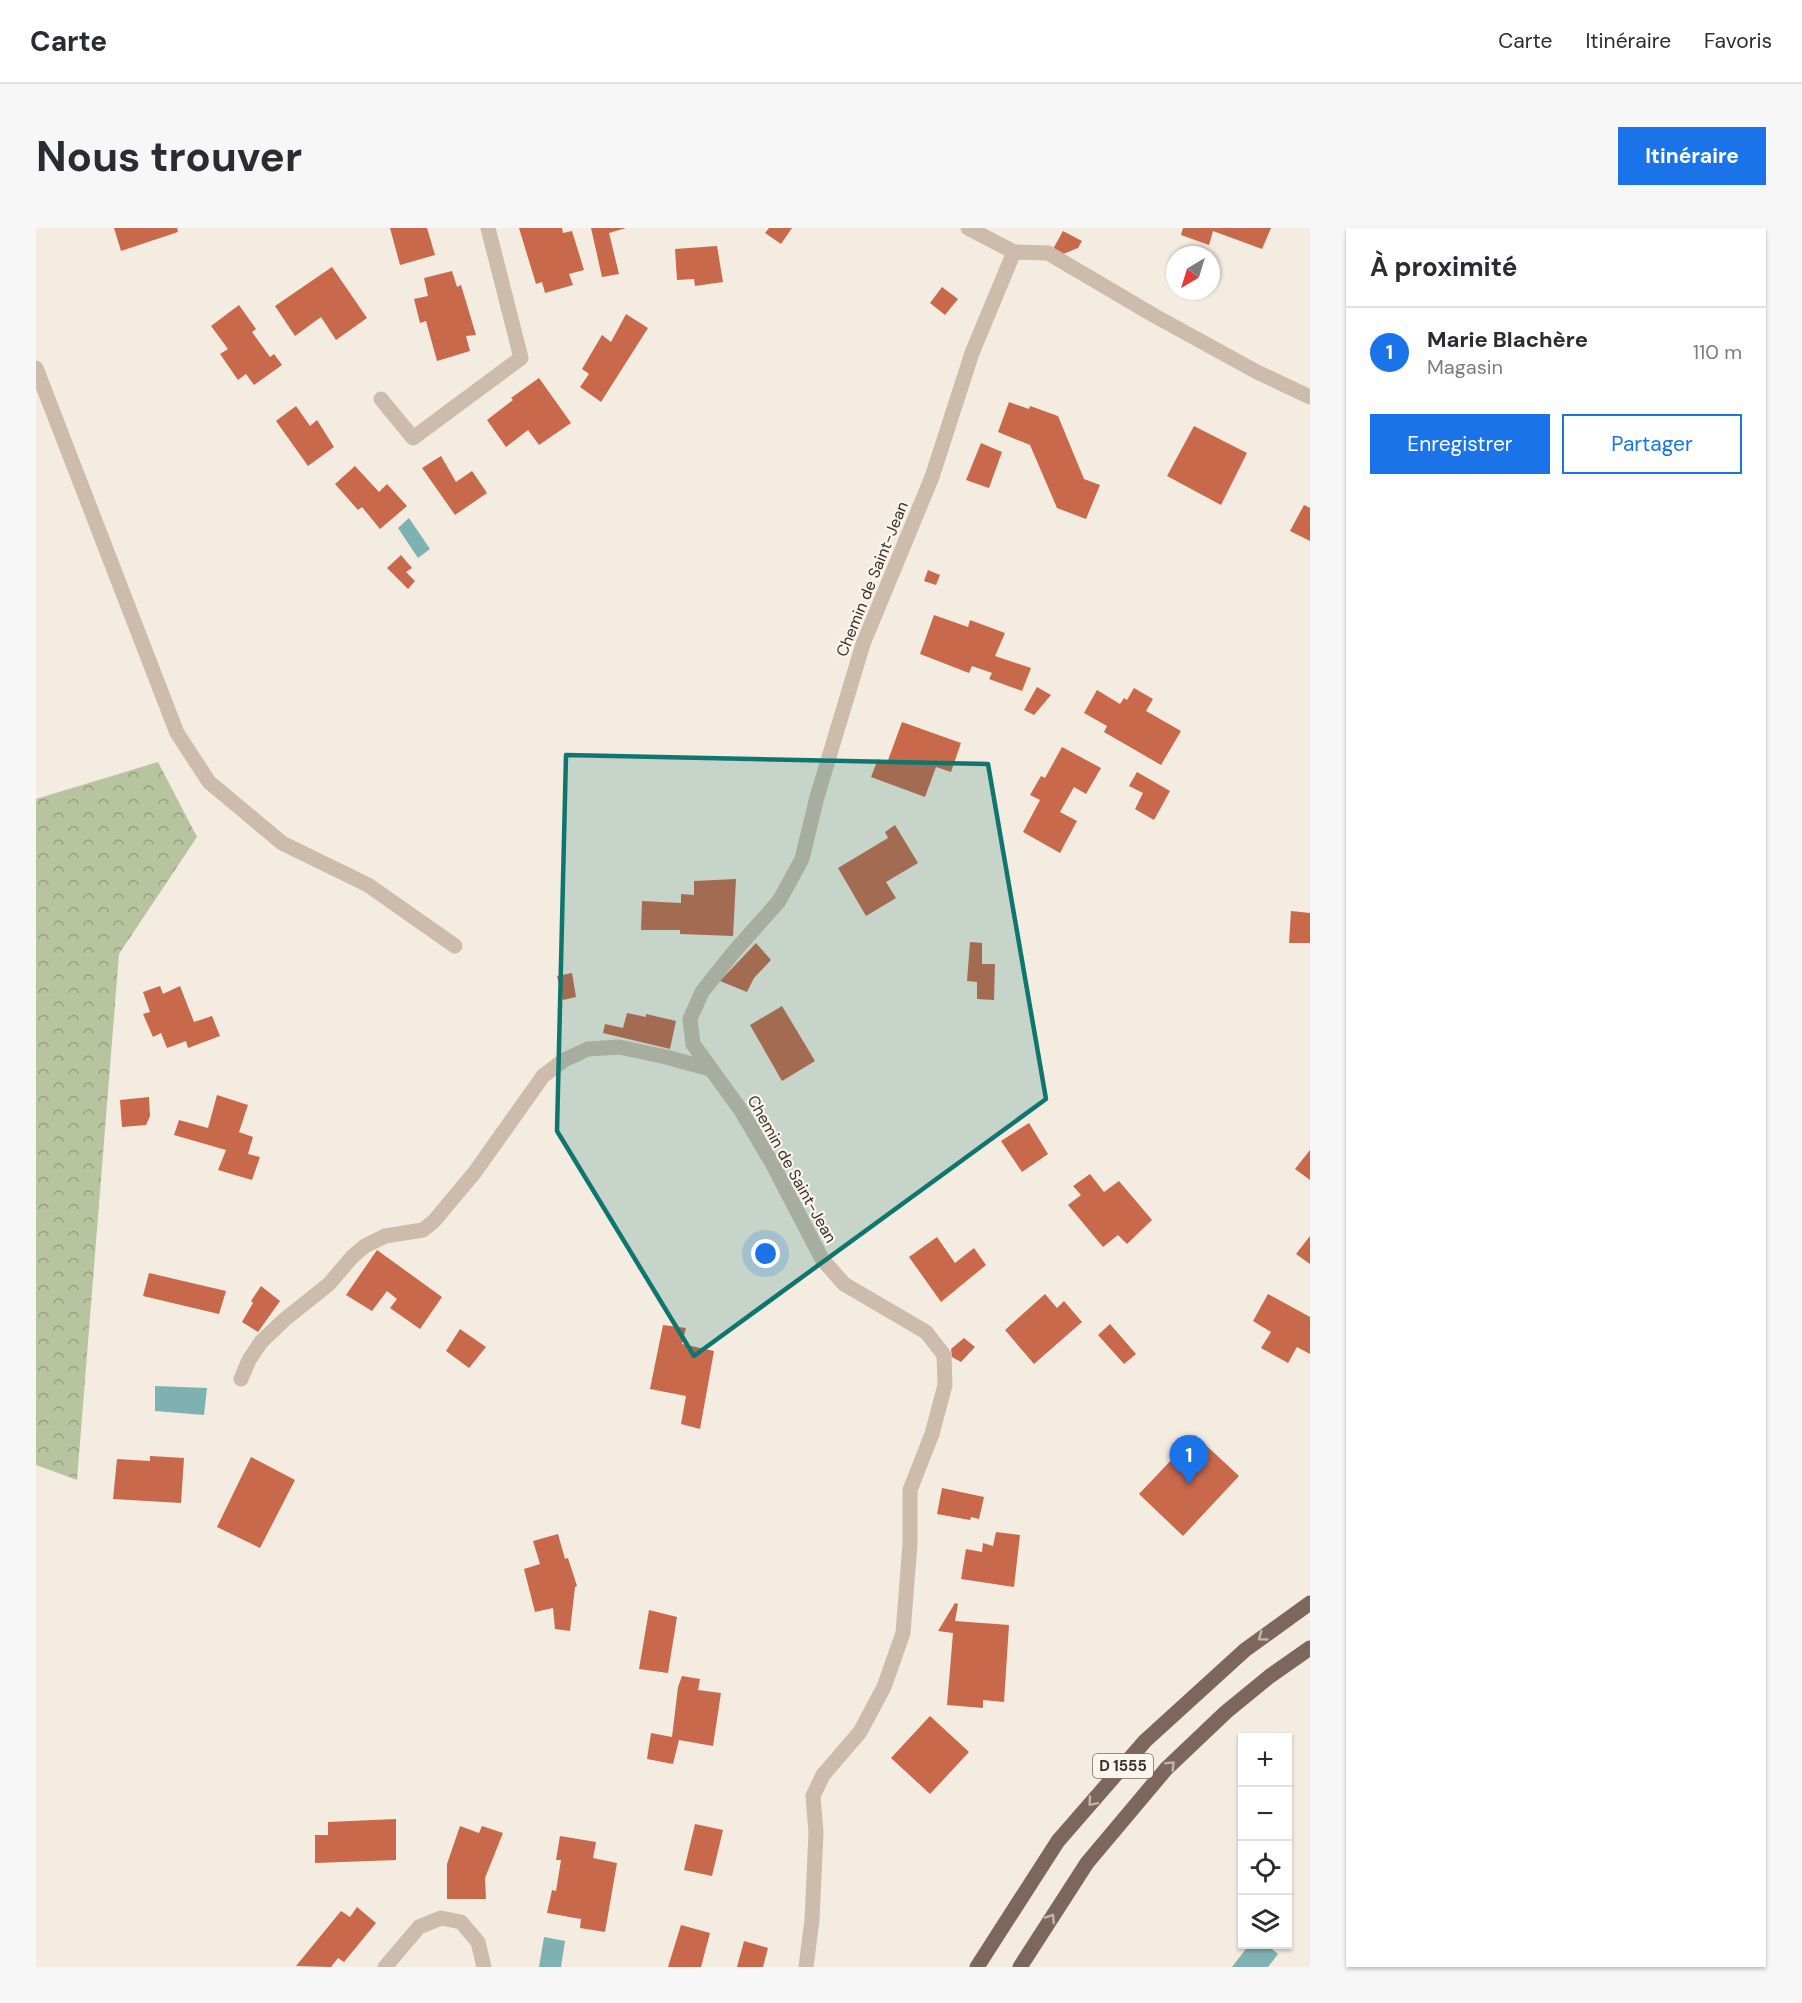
<!DOCTYPE html>
<html lang="fr">
<meta charset="utf-8">
<style>
:root{--surface:#fff;--page:#f7f7f7;--text:#2b2b33;--muted:#7c7c81;--line:#e1e1e2;--accent:#1a73e8}
body{margin:0;font-family:"DM Sans",sans-serif;background:var(--page);color:var(--text)}
.controls{position:absolute;right:18px;bottom:18px;display:grid;overflow:hidden;border-radius:0px;box-shadow:0 2px 4px #0004}
.controls button{width:54px;height:54px;display:grid;place-items:center;padding:0;border:0;border-bottom:2px solid var(--line);background:var(--surface);color:var(--text);font:30px sans-serif}
.compass{position:absolute;left:1130px;top:18px;width:54px;height:54px;border-radius:50%;background:var(--surface);box-shadow:0 2px 4px #0004;rotate:218deg}
.you{position:absolute;left:730px;top:1026px;width:21px;height:21px;margin:-15px;border:4px solid #fff;border-radius:50%;background:#1a73e8;box-shadow:0 0 0 9px #1a73e833}
.badge{display:grid;place-items:center;width:39px;height:39px;border-radius:50%;background:var(--accent);color:#fff;font-size:20px;font-weight:700}
.pin{position:absolute;translate:-50% -50px;filter:drop-shadow(0 2px 3px #0008)}
.pin::after{content:'';position:absolute;top:32px;width:21px;height:18px;background:inherit;clip-path:polygon(0 0,100% 0,50% 100%)}
.list{margin:0;padding:0;list-style:none}
h2{display:flex;justify-content:space-between;align-items:center;height:78px;margin:0;padding:0 24px;font-size:26px}
h2 small{font-size:20px;font-weight:400;color:var(--muted)}
.list li{display:grid;grid-template-columns:39px 1fr auto;gap:18px;align-items:center;box-sizing:border-box;height:90px;padding:0 24px;border-top:2px solid var(--line)}
.list b{display:block;font-size:22px;white-space:nowrap}
.list p{margin:0;font-size:20px;white-space:nowrap;color:var(--muted)}
.list em{font-size:20px;font-style:normal;color:var(--muted)}
.actions{display:flex;gap:12px;padding:18px 24px}
.actions a{flex:1;padding:14px 0;border:2px solid var(--accent);border-radius:0px;text-align:center;font-size:21px;color:var(--accent)}
.actions .main{background:var(--accent);color:#fff}
.icon{flex:none;width:33px;height:33px;fill:none;stroke:currentColor;stroke-width:2;stroke-linecap:round;stroke-linejoin:round}
.map{position:relative;flex:none;width:1274px;height:1739px;overflow:hidden;border-radius:0px}
header{display:flex;align-items:center;gap:36px;box-sizing:border-box;height:84px;padding:0 30px;background:var(--surface);border-bottom:2px solid var(--line)}
header strong{font-size:28px}
nav{display:flex;gap:33px;margin-inline-start:auto;font-size:21px}
.intro{display:flex;align-items:center;justify-content:space-between;box-sizing:border-box;height:144px;padding:0 36px}
h1{margin:0;font-size:42px}
.button{padding:15px 27px;border-radius:0px;background:var(--accent);color:#fff;font-size:21px;font-weight:700}
main{display:flex;gap:36px;padding:0 36px}
aside{flex:1;background:var(--surface);border-radius:0px;box-shadow:0 2px 4px #0004}
.map>svg:first-child{display:block}
.forest{fill:url(#forest-crowns)}
.water{fill:#7fb0b2}
.building{fill:#c8694b}
.lines{fill:none;stroke-linecap:round;stroke-linejoin:round}
.street{stroke:#cdbbac;stroke-width:15}
.primary{stroke:#7d675c;stroke-width:15}
.oneway{stroke:#c2b5ac}
.marked{fill:#0f766e;fill-opacity:0.2;stroke:#0f766e;stroke-width:4.5;stroke-linejoin:round}
.labels{text-anchor:middle;dominant-baseline:central;stroke-width:4.5;stroke-linejoin:round;paint-order:stroke}
.shield{fill:#fbf5ee;stroke:#756b66;stroke-width:1.5}
.shield-label{font-size:15px;font-weight:bold;fill:#3b302b}
.street-label{font-size:16px;fill:#3b302b;stroke:#fbf5ee}
</style>
<header>
<strong>Carte</strong>
<nav><a>Carte</a><a>Itinéraire</a><a>Favoris</a></nav>
</header>
<div class="intro"><h1>Nous trouver</h1><a class="button">Itinéraire</a></div>
<main>
<div class="map">
<svg width="1274" height="1739" viewBox="0 0 1274 1739">
<defs>
<pattern id="forest-crowns" width="20" height="18" patternUnits="userSpaceOnUse" patternTransform="scale(1.5)"><rect width="20" height="18" fill="#b8c4a0"/><path d="M2 6a3 3 0 1 1 6 0M12 15a3 3 0 1 1 6 0" fill="none" stroke="#97a083"/></pattern>
</defs>
<rect width="100%" height="100%" fill="#f4ebe1"/>
<path class="forest" d="M122 534 161 609 83 726 41 1252 0 1237V571Z"/>
<path class="water" d="M373 290 394 321 382 330 362 300Z
M119 1158 171 1160 168 1187 119 1183Z
M508 1709 529 1713 525 1739H503Z
M1213 1717H1231L1242 1726 1232 1739H1196Z"/>
<path class="building" d="M78 0H141L142 4 85 23Z
M354 0H391L399 27 364 37Z
M483 0H526L527 5 536 3 548 42 533 46 537 57 509 65 506 54 500 56Z
M555 0H590L573 5 583 46 566 49Z
M733 0H756L745 16 729 5Z
M1147 0H1235L1226 21 1177 3 1173 17 1145 7Z
M1027 3 1046 13 1042 20 1027 26 1017 21Z
M681 18 687 54 659 58 658 51 641 52 639 21Z
M296 39 331 90 300 112 285 89 259 108 239 78Z
M416 43 421 59 425 57 440 107 430 108 434 123 401 133 390 93 384 95 378 71 392 68 388 50Z
M906 59 922 71 909 87 894 75Z
M203 77 220 101 216 104 234 129 238 126 246 137 218 157 210 146 202 152 184 126 192 121 175 98Z
M590 86 612 100 565 174 544 159 553 146 546 141 566 107 575 114Z
M503 150 535 195 503 217 492 202 470 219 451 192 477 172 475 170Z
M973 174 993 181 994 178 1022 188 1048 251 1064 257 1050 291 1021 280 994 217 962 204Z
M260 178 274 198 281 192 298 219 272 238 240 193Z
M1158 198 1211 225 1185 277 1131 248Z
M945 215 966 224 953 260 930 252Z
M405 228 420 254 436 243 451 265 419 287 386 240Z
M319 238 343 264 351 256 371 278 344 301 326 279 322 282 299 256Z
M1268 277 1274 280V313L1254 303Z
M365 327 376 340 370 344 379 353 372 361 351 340Z
M892 342 904 347 900 357 888 353Z
M898 387 932 399 934 392 969 405 959 428 995 440 986 463 953 451 956 445 936 438 933 445 884 426Z
M1001 459 1015 467 998 487 988 482Z
M1098 460 1117 471 1110 483 1145 503 1125 537 1068 504 1071 498 1048 485 1061 462 1084 476 1088 470 1091 472Z
M866 494 925 515 915 544 900 539 889 569 835 549 842 531 851 535Z
M1026 519 1065 540 1050 566 1038 559 1024 584 1041 593 1024 625 987 604 1004 572 994 567 1005 548 1009 550Z
M1101 544 1134 563 1118 592 1099 581 1107 565 1093 558Z
M859 597 882 635 850 654 860 670 830 688 802 640 852 610 849 604Z
M700 651 697 708 644 706V702H605L606 673 645 675V666L658 667V653Z
M1255 683 1274 685V715H1253Z
M934 714 946 715V736H959L958 772 941 771V754L931 753Z
M720 715 735 732 718 750 711 764 684 753Z
M536 745 540 769 527 772 521 748Z
M124 758 127 766 144 758 158 794 176 788 184 808 152 820 150 813 131 820 125 805 117 809 107 786 114 784 107 764Z
M746 778 779 833 746 853 714 797Z
M591 785 610 789V786L640 793 634 821 567 805 569 796 587 800Z
M181 867 212 877 203 904 217 909 212 926 224 929 216 952 182 942 190 922 138 907 143 892 172 900Z
M113 869 114 888 110 897 86 899 84 872Z
M993 895 1012 926 986 944 965 913Z
M1274 922V952L1259 941Z
M1054 946 1068 964 1083 953 1116 992 1091 1016 1082 1007 1067 1019 1032 977 1045 967 1037 958Z
M1274 1008V1036L1260 1026Z
M901 1009 919 1035 938 1020 950 1037 905 1074 873 1029Z
M341 1022 406 1069 384 1101 354 1080 361 1071 351 1063 336 1083 310 1067Z
M113 1045 190 1063 183 1086 107 1068Z
M225 1058 244 1073 222 1104 206 1094 217 1075 215 1073Z
M1009 1066 1021 1080 1028 1073 1046 1094 998 1136 969 1102Z
M1232 1066 1274 1089V1126L1261 1119 1252 1135 1225 1120 1235 1104 1217 1093Z
M1074 1096 1100 1126 1088 1136 1062 1107Z
M627 1097 650 1100 646 1116 678 1123 664 1201 645 1196 650 1168 614 1161Z
M424 1101 450 1119 433 1140 410 1123Z
M928 1110 939 1119 925 1134 916 1129 915 1121Z
M1159 1207 1203 1248 1147 1308 1103 1266Z
M114 1228 148 1230 145 1275 77 1271 81 1231 114 1233Z
M215 1229 259 1252 224 1320 181 1299Z
M906 1260 948 1269 943 1291 935 1289 934 1292 901 1286Z
M960 1304 984 1307 978 1359 925 1351 930 1321 946 1324 947 1315 957 1318Z
M522 1306 529 1331 532 1330 541 1358 539 1359 534 1403 519 1401 517 1380 499 1384 488 1341 504 1336 497 1313Z
M919 1375 922 1376 919 1393 973 1397 968 1474 947 1472V1480L911 1477 917 1405 902 1403Z
M613 1382 641 1389 632 1445 603 1441Z
M646 1448 664 1451 662 1462 685 1465 677 1518 643 1512 637 1536 611 1531 615 1505 636 1509 642 1459Z
M894 1488 933 1524 894 1566 855 1530Z
M360 1591V1632L279 1635V1607H292V1594Z
M659 1596 687 1602 676 1648 648 1642Z
M424 1598 443 1605 446 1598 467 1605 449 1650 450 1671H411V1636Z
M524 1608 560 1614 557 1630 581 1635 569 1704 544 1700 545 1691 511 1685 516 1662 520 1663 525 1632H520Z
M321 1679 340 1695 308 1734 302 1730 295 1739 260 1738 305 1683 314 1689Z
M645 1697 674 1705 665 1739H632Z
M708 1713 732 1720 727 1739H701Z"/>
<g class="lines">
<path class="street" d="M978 24 1012 25 1119 88 1221 144 1274 169
M0 140 141 505 173 554 246 615 332 657 419 718
M345 171 377 210 485 130 452 0
M205 1151 213 1132 225 1114 248 1092 293 1056 316 1029 329 1018 349 1008 387 1002 398 993 439 944 507 848 528 832 552 821 583 819 630 829 674 841
M349 1739 383 1699 405 1690 425 1694 442 1714 448 1739
M770 1739 776 1692 780 1604 777 1568 787 1547 824 1504 848 1459 867 1405 874 1316V1262L896 1206 909 1157 908 1127 890 1104 808 1056 786 1031 736 935 704 881 657 816 654 791 666 764 697 725 743 673 766 631 781 569 827 416 896 249 936 125 978 24 932 0"/>
<path class="primary" d="M941 1739 1022 1613 1109 1513 1209 1422 1274 1375
M984 1739 1051 1635 1130 1541 1190 1484 1234 1448 1274 1420"/>
</g>
<defs><path id="oneway-chevron" d="M-2-3.5L2.5 0L-2 3.5" fill="none" stroke-width="1.6" stroke-linecap="round" stroke-linejoin="round" transform="scale(1.5)"/></defs>
<g class="oneway">
<use href="#oneway-chevron" transform="translate(1226 1409) rotate(144)"/>
<use href="#oneway-chevron" transform="translate(1135 1537) rotate(-45)"/>
<use href="#oneway-chevron" transform="translate(1056 1574) rotate(131)"/>
<use href="#oneway-chevron" transform="translate(1015 1690) rotate(-57)"/>
</g>
<path class="marked" d="M530 527 952 536 1010 871 658 1128 521 903Z"/>
<g class="labels">
<rect class="shield" x="1057" y="1526" width="60" height="24" rx="4.5"/>
<g class="shield-label">
<text x="1087" y="1538">D 1555</text>
</g>
<g class="street-label">
<text transform="translate(836 351) rotate(-68)">Chemin de Saint-Jean</text>
<text transform="translate(756 941) rotate(61)">Chemin de Saint-Jean</text>
</g>
</g>
</svg>
<div class="controls">
<button>+</button>
<button>−</button>
<button><svg class="icon" aria-label="locate" viewBox="0 0 24 24"><circle cx="12" cy="12" r="6"/><path d="M12 2v4M12 18v4M2 12h4M18 12h4"/></svg></button>
<button><svg class="icon" aria-label="layers" viewBox="0 0 24 24"><path d="M12 4l9 5-9 5-9-5zM3 14l9 5 9-5"/></svg></button>
</div>
<svg class="compass" viewBox="-18 -18 36 36"><path d="M0-13l5 13h-10z" fill="#e53935"/><path d="M0 13l5-13h-10z" fill="#7c7c81"/></svg>
<div class="you"></div>
<div class="pin badge" style="left:1153px;top:1257px">1</div>
</div>
<aside>
<h2>À proximité<small></small></h2>
<ul class="list">
<li><span class="badge">1</span><div><b>Marie Blachère</b><p>Magasin</p></div><em>110 m</em></li>
</ul>
<div class="actions"><a class="main">Enregistrer</a><a>Partager</a></div>
</aside>
</main>
